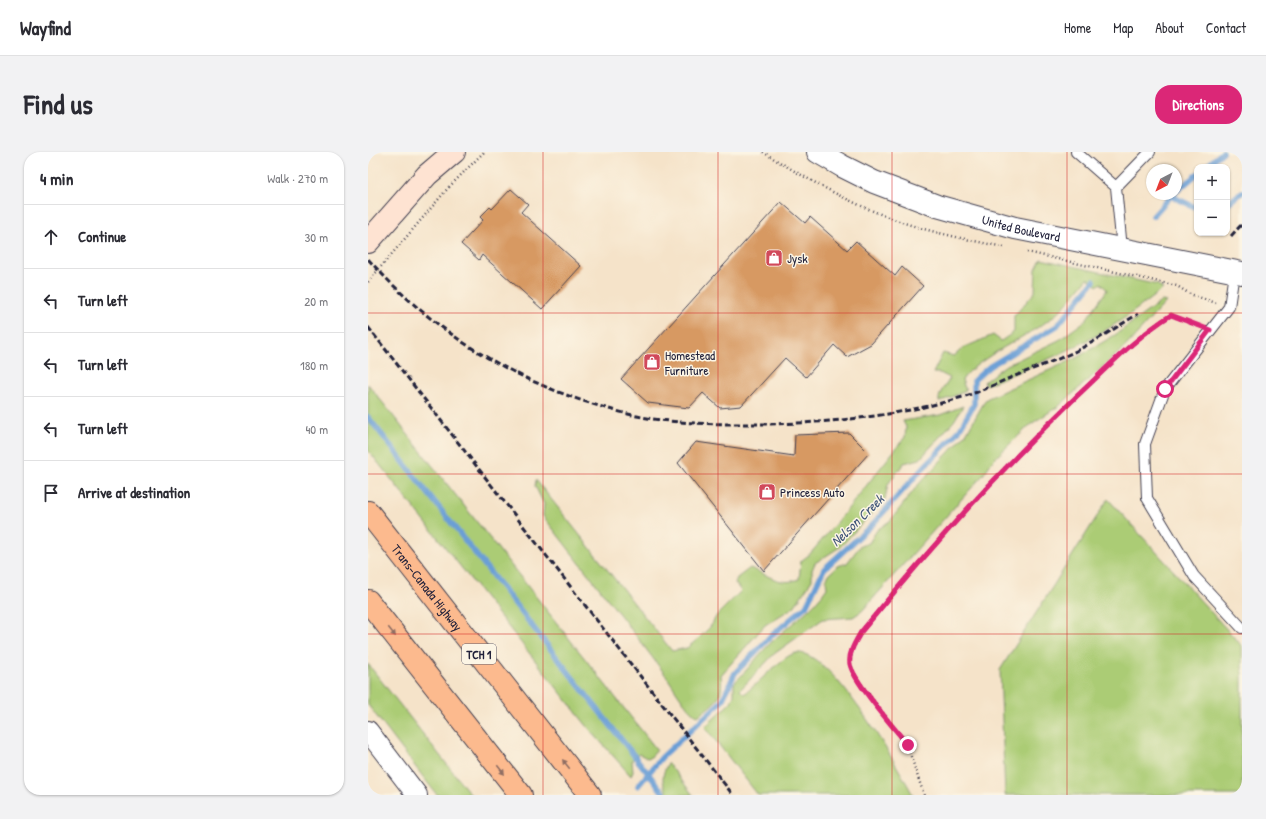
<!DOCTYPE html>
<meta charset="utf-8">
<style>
:root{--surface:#fff;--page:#f2f2f3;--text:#2b2b33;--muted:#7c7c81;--line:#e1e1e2;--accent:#db2777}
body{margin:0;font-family:"Patrick Hand",sans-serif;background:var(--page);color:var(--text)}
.controls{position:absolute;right:12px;top:12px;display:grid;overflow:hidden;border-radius:8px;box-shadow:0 1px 3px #0004}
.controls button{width:36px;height:36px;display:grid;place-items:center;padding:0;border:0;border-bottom:1px solid var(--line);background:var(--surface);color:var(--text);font:20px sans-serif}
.compass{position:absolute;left:778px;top:12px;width:36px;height:36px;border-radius:50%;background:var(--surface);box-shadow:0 1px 3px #0004;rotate:222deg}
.stop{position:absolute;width:12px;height:12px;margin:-9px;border:3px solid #db2777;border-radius:50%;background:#fff}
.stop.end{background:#db2777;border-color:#fff;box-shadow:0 1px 4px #0008}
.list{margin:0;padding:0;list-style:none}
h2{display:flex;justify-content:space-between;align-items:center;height:52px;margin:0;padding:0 16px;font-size:17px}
h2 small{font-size:13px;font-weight:400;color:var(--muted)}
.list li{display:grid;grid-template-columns:26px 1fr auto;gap:12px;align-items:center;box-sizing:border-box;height:64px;padding:0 16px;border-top:1px solid var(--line)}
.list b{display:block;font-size:15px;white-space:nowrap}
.list em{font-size:13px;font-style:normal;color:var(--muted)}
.icon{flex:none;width:22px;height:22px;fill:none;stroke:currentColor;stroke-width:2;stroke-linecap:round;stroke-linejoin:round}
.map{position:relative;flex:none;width:874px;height:643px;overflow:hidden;border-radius:16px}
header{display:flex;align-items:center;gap:24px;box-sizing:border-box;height:56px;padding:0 20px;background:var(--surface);border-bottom:1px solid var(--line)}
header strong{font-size:19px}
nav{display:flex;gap:22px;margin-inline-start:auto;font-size:14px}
.intro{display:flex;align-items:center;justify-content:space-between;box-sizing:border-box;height:96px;padding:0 24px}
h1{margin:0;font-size:28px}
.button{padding:10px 18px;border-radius:16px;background:var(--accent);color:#fff;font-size:14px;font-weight:700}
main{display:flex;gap:24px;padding:0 24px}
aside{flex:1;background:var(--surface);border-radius:16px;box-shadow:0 1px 3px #0004}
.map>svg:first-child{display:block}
.green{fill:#abcc75;stroke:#667758}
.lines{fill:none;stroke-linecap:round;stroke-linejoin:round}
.stream{stroke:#6a9fd6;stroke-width:5.5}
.building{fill:#d79962}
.service-casing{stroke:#423f50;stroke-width:12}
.minor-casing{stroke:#423f50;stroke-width:22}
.tertiary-casing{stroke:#423f50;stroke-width:24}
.secondary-casing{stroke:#423f50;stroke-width:24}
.motorway-casing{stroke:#423f50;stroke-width:24}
.path{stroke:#423f50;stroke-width:2.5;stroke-dasharray:1 3;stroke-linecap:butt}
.service{stroke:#fff;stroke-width:10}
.minor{stroke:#fff;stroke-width:20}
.tertiary{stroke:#fff;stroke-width:22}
.secondary{stroke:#fee3d2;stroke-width:22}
.motorway{stroke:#fcba8e;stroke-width:22}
.rail{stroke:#22223b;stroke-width:3;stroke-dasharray:6 3;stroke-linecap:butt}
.path-bridge{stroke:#423f50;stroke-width:2.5;stroke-dasharray:1 3;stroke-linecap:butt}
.oneway{fill:#8f6e64}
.route{stroke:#db2777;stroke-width:5}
.grid{fill:none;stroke:#d62828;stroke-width:1;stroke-opacity:0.55}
.labels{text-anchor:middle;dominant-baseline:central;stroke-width:3;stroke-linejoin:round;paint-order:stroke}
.shield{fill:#fcf5e5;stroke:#63616e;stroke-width:1}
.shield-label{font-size:12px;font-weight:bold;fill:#22223b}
.street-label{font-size:13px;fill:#22223b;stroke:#fcf5e5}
.poi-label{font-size:13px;fill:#22223b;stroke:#fcf5e5;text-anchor:start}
.water-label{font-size:14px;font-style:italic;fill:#3f5479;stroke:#fcf5e5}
</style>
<header>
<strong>Wayfind</strong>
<nav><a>Home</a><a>Map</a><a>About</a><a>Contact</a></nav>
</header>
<div class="intro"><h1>Find us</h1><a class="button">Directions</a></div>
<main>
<aside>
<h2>4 min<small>Walk · 270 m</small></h2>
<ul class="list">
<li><svg class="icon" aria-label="ahead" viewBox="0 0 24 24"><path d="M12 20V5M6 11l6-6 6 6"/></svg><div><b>Continue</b></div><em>30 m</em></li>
<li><svg class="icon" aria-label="left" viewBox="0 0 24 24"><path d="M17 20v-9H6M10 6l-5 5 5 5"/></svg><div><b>Turn left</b></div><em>20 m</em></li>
<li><svg class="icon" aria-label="left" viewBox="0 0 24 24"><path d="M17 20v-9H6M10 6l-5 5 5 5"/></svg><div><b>Turn left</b></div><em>180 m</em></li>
<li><svg class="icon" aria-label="left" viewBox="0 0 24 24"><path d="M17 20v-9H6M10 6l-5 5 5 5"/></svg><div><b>Turn left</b></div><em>40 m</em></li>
<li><svg class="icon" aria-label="arrive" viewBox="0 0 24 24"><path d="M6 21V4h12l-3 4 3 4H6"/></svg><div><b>Arrive at destination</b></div></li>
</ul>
</aside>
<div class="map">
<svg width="874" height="643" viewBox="0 0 874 643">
<rect width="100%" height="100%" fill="#fcf5e5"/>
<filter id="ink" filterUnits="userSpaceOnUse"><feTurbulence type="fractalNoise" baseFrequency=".025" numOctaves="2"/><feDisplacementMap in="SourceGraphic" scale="8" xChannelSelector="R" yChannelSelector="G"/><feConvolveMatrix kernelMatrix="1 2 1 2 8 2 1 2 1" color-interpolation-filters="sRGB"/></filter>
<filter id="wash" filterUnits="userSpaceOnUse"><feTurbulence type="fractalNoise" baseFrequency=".012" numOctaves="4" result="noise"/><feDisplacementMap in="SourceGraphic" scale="16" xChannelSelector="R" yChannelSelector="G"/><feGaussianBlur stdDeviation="0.9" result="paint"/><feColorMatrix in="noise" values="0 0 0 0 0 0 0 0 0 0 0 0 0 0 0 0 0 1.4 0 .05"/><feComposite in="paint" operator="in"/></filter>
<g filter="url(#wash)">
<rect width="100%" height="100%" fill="#f5e3c9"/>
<path class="green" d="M673 107 790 133 795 137C783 146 772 155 761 163 717 194 667 213 618 233L616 230 635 215 691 188 717 169 739 138 733 131 729 134 720 126C709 139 698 154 685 165 661 184 610 205 594 228L598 239 571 250C570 240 578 234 582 226L572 221H565L575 201 586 204 595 196 625 183 633 189 646 180V164L667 140 668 117Z
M794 149 798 150 758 194 691 254 663 272 625 308 615 323 494 459 485 465 455 467 406 502 372 538 376 542C389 533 415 503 428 501 462 496 530 615 545 643H390L337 575 363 550 366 543V531C381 517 393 499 408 486 426 469 445 457 459 436L458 429 461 422 470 414 479 411 492 394 501 391 509 378 523 368 549 334 598 282 618 247 708 206 747 183Z
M0 232 289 598 283 605 279 606 271 602 264 608 265 620 263 624 223 579 0 298Z
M595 254 586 269 552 307 536 311 520 332 517 347 472 395 447 411 444 418V428L426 455 397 473 353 523C356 547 347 550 330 564 320 561 303 530 296 521 257 468 215 416 175 364L176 352 167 334 168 328 304 499 319 496 331 486 342 475 349 463 373 439 367 431 369 426 382 416C399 422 412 435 431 427L433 409 442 402 475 363 537 285 538 275 535 269 572 263Z
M740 347 874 494V643H637L632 518Z
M0 512 103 643H69L0 553Z
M300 611 325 643H297L299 640C293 629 294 622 300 611Z"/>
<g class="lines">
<path class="stream" d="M837 15 855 0
M808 40 829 22
M803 44 829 56
M859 52 874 40
M785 64 805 42
M0 265 297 643
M270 634 294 605 354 549 367 521 404 483 438 454 456 417 504 373 555 316 590 280 606 252V228L622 214 689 174 726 129"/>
</g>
<g id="blocks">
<path class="building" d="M143 37 160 52 153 60 213 114 174 157 114 103 111 108 93 92 115 68 112 65 122 55 124 57Z
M413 50 437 71 442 65 479 98 488 89 527 124 534 115 555 134 503 192 479 205 466 193 438 225 417 206 373 254 352 256 335 241 321 256 280 251 253 227Z
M481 281 501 301 396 419 310 311 328 290 426 304 427 283Z"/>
</g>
</g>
<g filter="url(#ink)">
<use href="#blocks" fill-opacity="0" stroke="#423f50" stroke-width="1"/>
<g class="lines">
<defs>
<path id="service" d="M708 0 748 35
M754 97 748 35 782 0
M866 121 861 155 797 237 777 292 779 346 826 424 874 476"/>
<path id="minor" d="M0 579 49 643"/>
<g id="tertiary">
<path id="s1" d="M450 0 474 14 506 30 569 54 647 76 874 121"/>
</g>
<path id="secondary" d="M0 90 59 23 86 0"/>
<g id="motorway">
<path id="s2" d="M0 360 222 643"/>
<path d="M0 449 153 643"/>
</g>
</defs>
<use href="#service" class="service-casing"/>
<use href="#minor" class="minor-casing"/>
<use href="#tertiary" class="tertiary-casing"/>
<use href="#secondary" class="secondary-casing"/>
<use href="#motorway" class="motorway-casing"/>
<path class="path" d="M395 0C445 31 499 61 556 77 582 84 610 90 636 95
M81 35 116 0
M659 100 809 134 822 142 848 151
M556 643 539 593 489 527 482 512 484 498 493 480C561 397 632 318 709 244 739 216 768 185 803 163L829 174"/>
<use href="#service" class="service"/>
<use href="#minor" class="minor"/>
<use href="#tertiary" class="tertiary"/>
<use href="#secondary" class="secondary"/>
<use href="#motorway" class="motorway"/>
<path class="rail" d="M863 84 874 72
M0 107C72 187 156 236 260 262 305 273 354 272 399 272 464 271 529 264 591 246 609 241 625 233 642 226 664 217 687 209 708 199 730 188 750 174 770 162
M0 175 365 643"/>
<path class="path-bridge" d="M0 130 81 35"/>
</g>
<defs><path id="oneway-solid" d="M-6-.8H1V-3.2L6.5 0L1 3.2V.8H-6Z"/></defs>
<g class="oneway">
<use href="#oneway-solid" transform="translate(24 480) rotate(52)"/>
<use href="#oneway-solid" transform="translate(198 612) rotate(-128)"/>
<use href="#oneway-solid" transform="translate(133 618) rotate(52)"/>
</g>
</g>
<g class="lines" filter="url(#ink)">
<path class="route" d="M540 593C527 577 485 529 482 512 480 501 488 489 493 480 561 397 632 318 709 244 739 216 768 185 803 163L842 178 797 237"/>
</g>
<path class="grid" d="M175 0V643M350 0V643M524 0V643M699 0V643M0 161H874M0 322H874M0 482H874"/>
<defs>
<symbol id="shop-square" viewBox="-11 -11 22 22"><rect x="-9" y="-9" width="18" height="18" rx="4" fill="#d1495b" stroke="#fcf5e5"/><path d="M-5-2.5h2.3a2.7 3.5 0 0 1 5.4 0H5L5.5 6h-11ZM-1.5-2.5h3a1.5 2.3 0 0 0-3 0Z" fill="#fff"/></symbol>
</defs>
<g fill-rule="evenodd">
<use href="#shop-square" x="396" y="96" width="20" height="20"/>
<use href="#shop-square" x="274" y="200" width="20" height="20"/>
<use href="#shop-square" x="389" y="330" width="20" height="20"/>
</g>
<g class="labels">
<rect class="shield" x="94" y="492" width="34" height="20" rx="3"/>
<g class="shield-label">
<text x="111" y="502">TCH 1</text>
</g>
<g class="street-label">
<text stroke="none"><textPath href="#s1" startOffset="218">United Boulevard</textPath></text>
<text stroke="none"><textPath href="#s2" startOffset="96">Trans-Canada Highway</textPath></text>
</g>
<g class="poi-label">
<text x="419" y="106">Jysk</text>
<text x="297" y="203">Homestead<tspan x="297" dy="15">Furniture</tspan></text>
<text x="412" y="340">Princess Auto</text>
</g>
<g class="water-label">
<text transform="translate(489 368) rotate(-44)">Nelson Creek</text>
</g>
</g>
</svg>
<div class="controls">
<button>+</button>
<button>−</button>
</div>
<svg class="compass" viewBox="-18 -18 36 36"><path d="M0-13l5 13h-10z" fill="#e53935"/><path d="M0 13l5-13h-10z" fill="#7c7c81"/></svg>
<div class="stop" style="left:797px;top:237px"></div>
<div class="stop end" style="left:540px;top:593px"></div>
</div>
</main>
